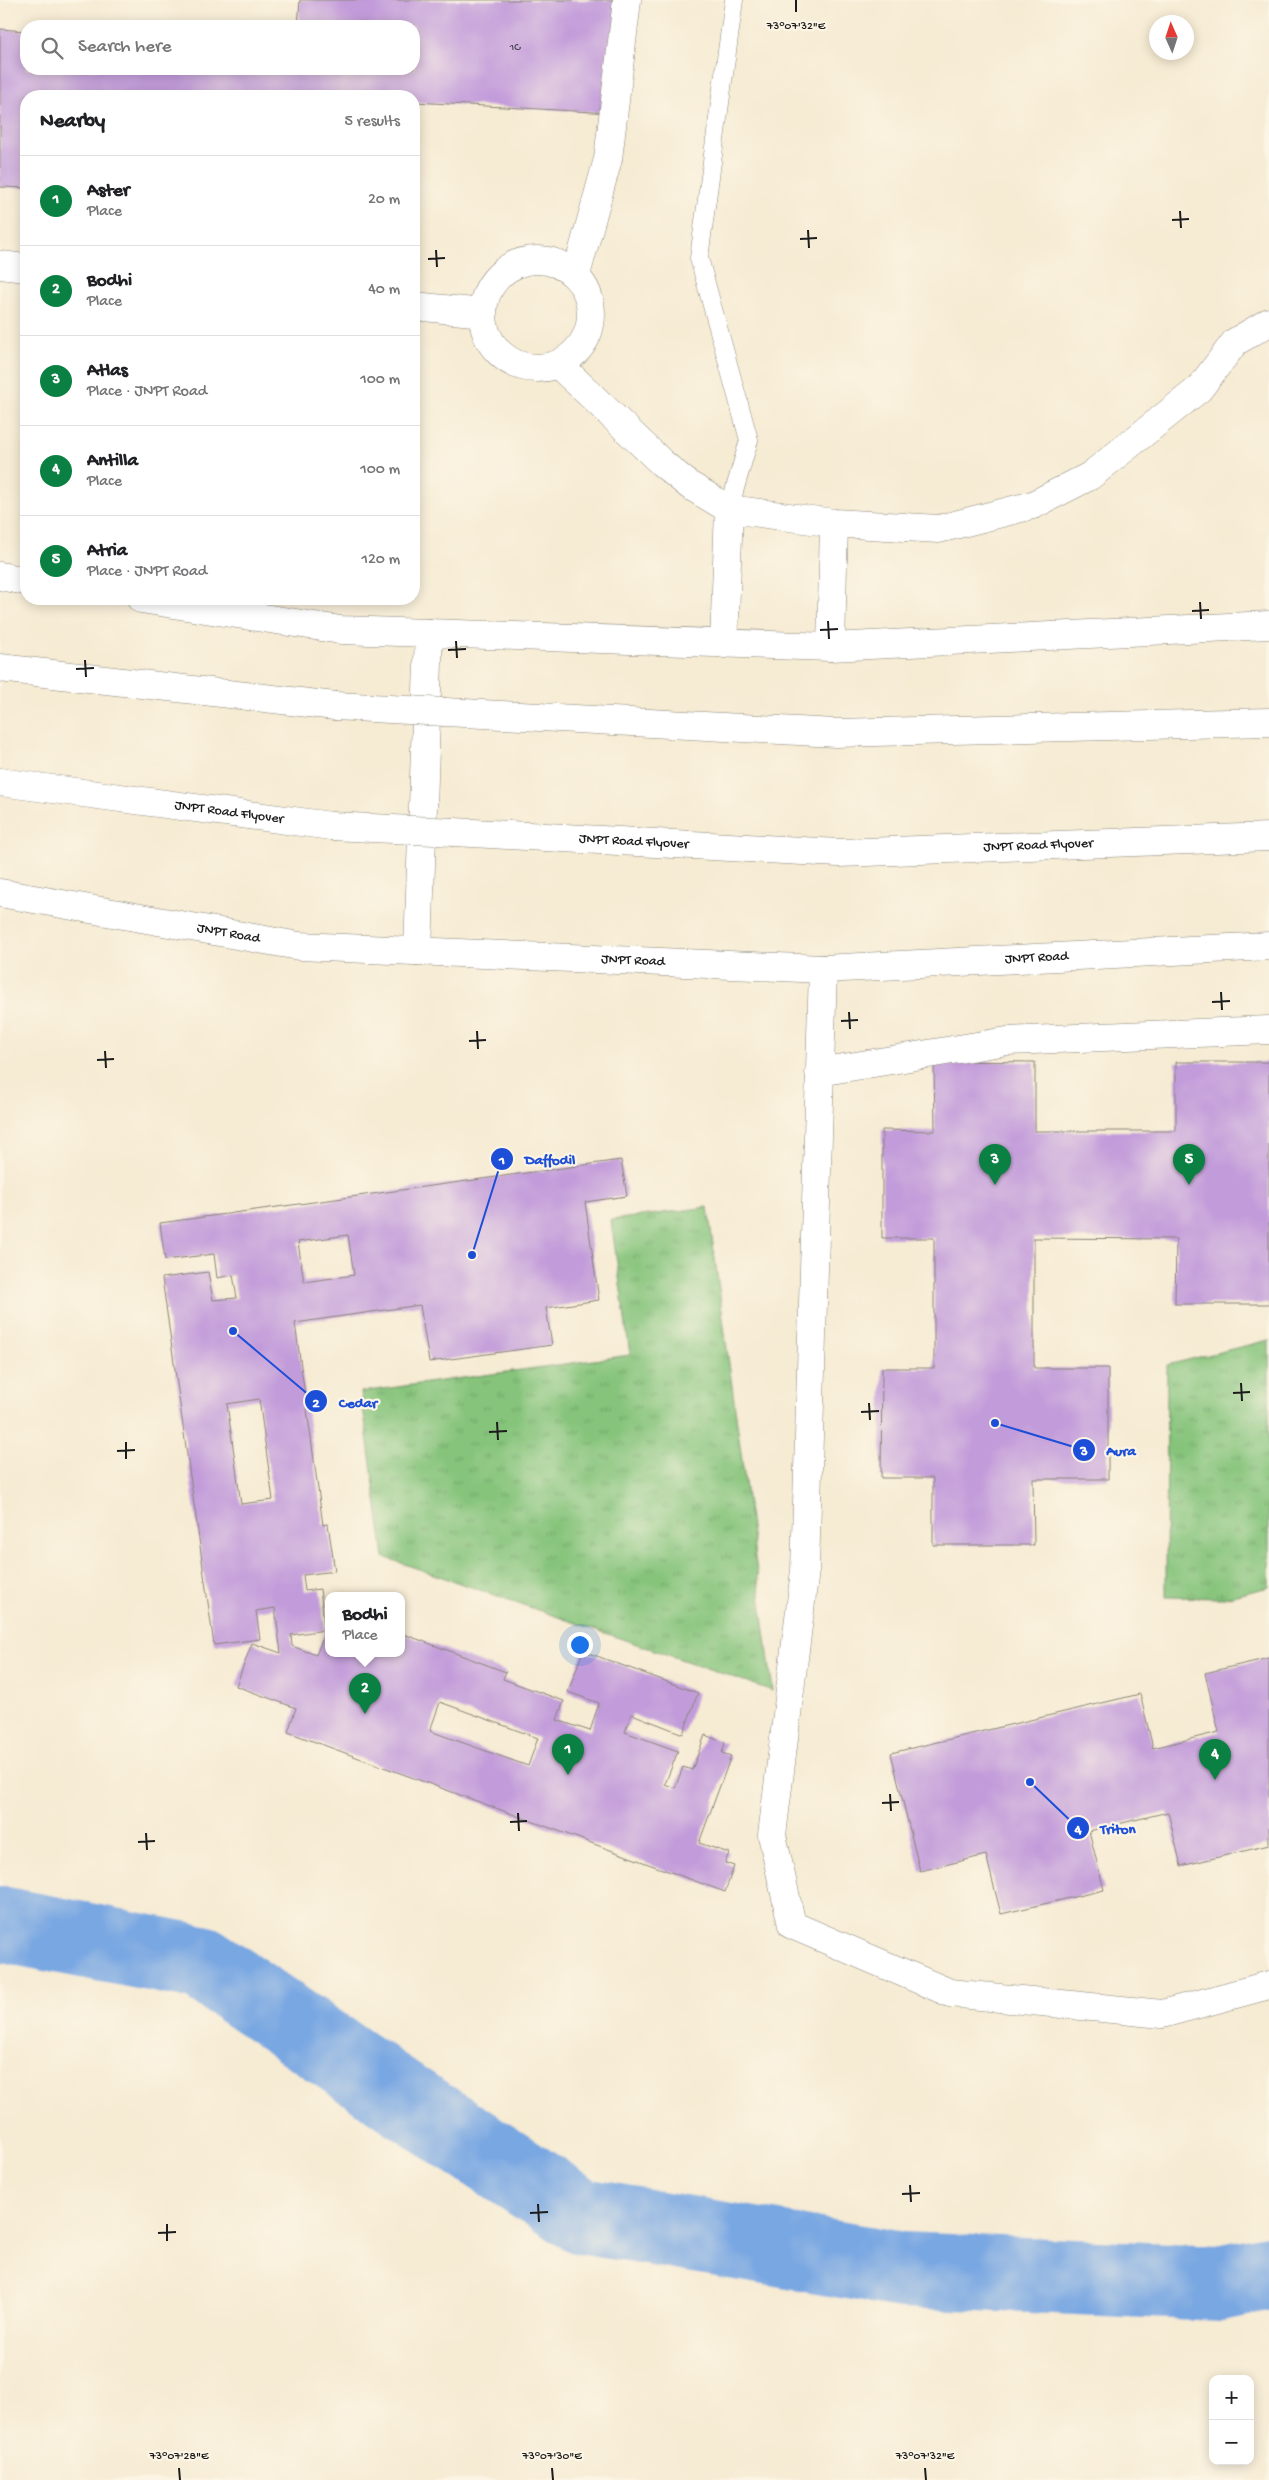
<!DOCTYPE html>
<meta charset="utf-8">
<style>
:root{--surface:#fff;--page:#f2f2f2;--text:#202124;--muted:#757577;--line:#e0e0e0;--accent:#0b8043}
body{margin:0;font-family:"Gochi Hand",sans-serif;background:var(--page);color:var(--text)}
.controls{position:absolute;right:15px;bottom:15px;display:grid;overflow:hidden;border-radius:10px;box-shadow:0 2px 12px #0003}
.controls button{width:45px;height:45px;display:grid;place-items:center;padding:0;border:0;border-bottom:1px solid var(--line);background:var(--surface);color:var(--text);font:25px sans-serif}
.compass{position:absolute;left:1149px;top:15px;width:45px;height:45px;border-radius:50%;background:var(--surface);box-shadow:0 2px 12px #0003;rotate:357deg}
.you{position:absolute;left:579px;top:1644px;width:18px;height:18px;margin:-12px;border:4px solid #fff;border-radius:50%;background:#1a73e8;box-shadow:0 0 0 8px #1a73e833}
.badge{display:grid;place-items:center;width:32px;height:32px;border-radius:50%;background:var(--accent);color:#fff;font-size:16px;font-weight:700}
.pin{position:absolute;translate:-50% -41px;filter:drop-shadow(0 1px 2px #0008)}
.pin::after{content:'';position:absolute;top:26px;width:18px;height:15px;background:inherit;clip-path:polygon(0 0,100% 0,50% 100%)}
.popup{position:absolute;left:325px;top:1592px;width:80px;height:65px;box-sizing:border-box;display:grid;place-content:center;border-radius:10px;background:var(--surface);filter:drop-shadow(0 1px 4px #0005);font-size:16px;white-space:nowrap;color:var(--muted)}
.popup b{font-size:19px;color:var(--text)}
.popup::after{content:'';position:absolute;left:50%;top:100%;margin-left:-10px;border:10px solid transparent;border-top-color:var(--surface)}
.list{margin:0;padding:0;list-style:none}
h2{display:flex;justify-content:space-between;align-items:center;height:65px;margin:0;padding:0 20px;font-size:21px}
h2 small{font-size:16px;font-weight:400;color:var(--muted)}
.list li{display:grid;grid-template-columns:32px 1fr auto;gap:15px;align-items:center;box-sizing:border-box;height:90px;padding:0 20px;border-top:1px solid var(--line)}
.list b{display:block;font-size:19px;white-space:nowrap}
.list p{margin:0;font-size:16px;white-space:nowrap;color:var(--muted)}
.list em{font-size:16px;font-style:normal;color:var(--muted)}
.icon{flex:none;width:28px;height:28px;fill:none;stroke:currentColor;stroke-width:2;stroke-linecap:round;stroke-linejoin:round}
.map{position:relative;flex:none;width:1269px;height:2480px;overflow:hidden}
.search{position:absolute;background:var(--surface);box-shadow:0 2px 12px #0003;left:20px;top:20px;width:400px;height:55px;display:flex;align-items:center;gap:12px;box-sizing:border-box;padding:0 18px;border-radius:20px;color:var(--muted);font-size:19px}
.panel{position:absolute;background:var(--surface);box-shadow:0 2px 12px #0003;left:20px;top:90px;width:400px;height:515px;border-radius:20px}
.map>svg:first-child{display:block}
.grass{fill:url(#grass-tufts);stroke:#51704c}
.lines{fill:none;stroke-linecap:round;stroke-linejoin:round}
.river{stroke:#79a7e2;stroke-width:76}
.building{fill:#c29cda;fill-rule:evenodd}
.lane-casing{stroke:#898478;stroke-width:19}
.street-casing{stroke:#898478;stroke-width:29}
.secondary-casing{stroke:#898478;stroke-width:29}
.highway-casing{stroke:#898478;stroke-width:29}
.lane{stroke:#fff;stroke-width:18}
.street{stroke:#fff;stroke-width:28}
.secondary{stroke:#fff;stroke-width:28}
.highway{stroke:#fff;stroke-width:28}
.highway-bridge-casing{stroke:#898478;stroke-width:29;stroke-linecap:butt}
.highway-bridge{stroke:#fff;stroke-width:28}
.ticks{fill:none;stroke:#1c1c1c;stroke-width:2}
.labels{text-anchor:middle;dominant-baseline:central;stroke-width:4.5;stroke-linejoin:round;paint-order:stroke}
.number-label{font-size:11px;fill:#463c4c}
.street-label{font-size:14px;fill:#1c1c1c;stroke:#fcf5e5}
.ticks-label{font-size:12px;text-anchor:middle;fill:#1c1c1c;stroke:#fcf5e5;stroke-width:4.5;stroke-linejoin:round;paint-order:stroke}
.leader{fill:none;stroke:#1d4ed8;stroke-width:2}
.callout-dot{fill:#1d4ed8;stroke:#fcf5e5;stroke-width:2}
.mark-label{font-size:15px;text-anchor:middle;font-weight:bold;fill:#fff}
.callout-label{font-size:15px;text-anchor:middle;font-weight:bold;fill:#1d4ed8;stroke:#fcf5e5;stroke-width:4.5;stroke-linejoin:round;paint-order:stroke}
</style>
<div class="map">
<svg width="1269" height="2480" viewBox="0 0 1269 2480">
<defs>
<pattern id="grass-tufts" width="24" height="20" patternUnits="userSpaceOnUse" patternTransform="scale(1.25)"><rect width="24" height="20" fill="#86c47b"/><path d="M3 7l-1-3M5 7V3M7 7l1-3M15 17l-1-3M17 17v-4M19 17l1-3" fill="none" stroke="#73a86a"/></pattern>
</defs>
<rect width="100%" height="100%" fill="#fcf5e5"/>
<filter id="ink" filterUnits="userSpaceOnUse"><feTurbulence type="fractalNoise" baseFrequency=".02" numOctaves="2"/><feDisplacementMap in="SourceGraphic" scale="10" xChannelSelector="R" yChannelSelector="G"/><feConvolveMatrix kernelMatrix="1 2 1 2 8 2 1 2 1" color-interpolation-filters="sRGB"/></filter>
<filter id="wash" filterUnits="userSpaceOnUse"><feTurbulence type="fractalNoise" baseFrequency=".0096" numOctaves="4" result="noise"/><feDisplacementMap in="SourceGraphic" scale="20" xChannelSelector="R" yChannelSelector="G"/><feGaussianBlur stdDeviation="1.12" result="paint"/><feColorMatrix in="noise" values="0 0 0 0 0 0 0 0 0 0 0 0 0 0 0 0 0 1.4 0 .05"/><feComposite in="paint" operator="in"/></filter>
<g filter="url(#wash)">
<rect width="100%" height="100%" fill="#f6ebd3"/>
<path class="grass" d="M708 1207 773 1691 384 1557 361 1392 630 1355 611 1220Z
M1269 1340V1587L1224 1598 1166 1597 1167 1365Z"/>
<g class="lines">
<path class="river" d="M0 1924 202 1963 418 2109 582 2216 902 2270 1220 2283 1269 2273"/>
</g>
<g id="blocks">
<path class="building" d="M300 0H618L611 113 414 102V96H26V188L0 187V29L26 31V69H414V26H298Z
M934 1061 1035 1062V1131H1176V1062H1269V1304H1175L1176 1239 1034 1238V1368H1108V1479H1033L1034 1545H933V1478H881L882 1368H934V1238H882V1130L935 1131Z
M621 1160 627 1196 585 1202 599 1300 546 1308 552 1345 429 1362 420 1305 295 1323 323 1525 328 1524 335 1571 303 1575 305 1591 320 1589 325 1630 291 1635 292 1646 316 1655 329 1622V1653H401V1633L506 1672 503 1679 564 1701 557 1720 590 1731 599 1703 568 1692 583 1651 698 1693 683 1734 632 1714 625 1732 678 1751 665 1784 675 1788 683 1767 692 1770 705 1735 725 1743 722 1753 731 1756 699 1843 729 1853 725 1863 734 1866 725 1892 288 1732 296 1708 236 1686 252 1643 281 1653 275 1608 256 1611 260 1639 214 1645 162 1278 208 1272 213 1300 237 1298 233 1275 217 1278 214 1254 165 1260 160 1223ZM348 1235 354 1275 304 1282 298 1242ZM259 1399 273 1500 241 1504 227 1404ZM440 1702 538 1738 528 1766 430 1731Z
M1269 1658V1845L1181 1866 1168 1812 1089 1831 1104 1890 1001 1914 986 1855 920 1871 891 1753 1140 1694 1153 1748 1219 1732 1205 1673Z"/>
</g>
</g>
<g filter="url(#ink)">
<use href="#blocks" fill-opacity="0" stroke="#898478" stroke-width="1"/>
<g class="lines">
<defs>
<path id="lane" d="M729 509 749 440 699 258 734 0"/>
<path id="street" d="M483 314a54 54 0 1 1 108 0a54 54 0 1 1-108 0Z
M0 265 26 268
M576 275 608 159 627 0
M414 306 483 313
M558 364 662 463 689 485 729 509 834 523 939 529 1033 505 1090 476 1199 389 1235 342 1269 322
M724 644 729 509
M831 647 834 523
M823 969 805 1570 772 1835 792 1925 950 1993 1162 2014 1269 1985
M819 1072 1007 1041 1269 1030"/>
<g id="secondary">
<path d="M0 576 26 581"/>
<path d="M141 599 341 630 831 647 1269 625"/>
<path id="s1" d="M0 893 299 946 823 969 1269 946"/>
</g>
<g id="highway">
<path d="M0 668 335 706"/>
<path d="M445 712 836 733 1269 722"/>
<path id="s2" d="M0 782 331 826"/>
<path id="s3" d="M454 832 839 853 1269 837"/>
<path d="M418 951 429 633"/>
</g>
</defs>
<use href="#lane" class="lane-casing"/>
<use href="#street" class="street-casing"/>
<use href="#secondary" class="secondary-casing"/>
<use href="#highway" class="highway-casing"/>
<use href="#lane" class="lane"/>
<use href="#street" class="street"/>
<use href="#secondary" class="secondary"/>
<use href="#highway" class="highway"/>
<defs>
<path id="highway-bridge" d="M335 706 445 712
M331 826 454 832"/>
</defs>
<use href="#highway-bridge" class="highway-bridge-casing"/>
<use href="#highway-bridge" class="highway-bridge"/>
</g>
</g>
<path class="ticks" d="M796 0V12M1180 211 1181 228M1172 220 1189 219M808 230 809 248M800 239 817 238M436 250 437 267M428 259 445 258M1200 602 1201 619M1192 611 1209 610M828 621 829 639M820 630 838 629M456 641 457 658M448 650 466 649M85 660 86 677M76 669 94 668M1221 992 1222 1010M1212 1002 1230 1001M849 1012 850 1029M841 1021 858 1020M477 1031 478 1049M469 1041 486 1040M105 1051 106 1068M97 1060 114 1059M1241 1383 1242 1401M1233 1393 1250 1392M869 1403 870 1420M861 1412 879 1411M497 1422 498 1440M489 1432 507 1431M126 1442V1459M117 1451 135 1450M890 1794 891 1811M882 1803 899 1802M518 1813 519 1831M510 1822 527 1821M146 1833 147 1850M138 1842 155 1841M910 2185 911 2202M902 2194 920 2193M538 2204 539 2222M530 2213 548 2212M167 2224V2241M158 2233 176 2232M179 2468 180 2480M552 2468 553 2480M925 2468 926 2480"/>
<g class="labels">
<g class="number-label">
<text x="515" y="48">1C</text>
</g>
<g class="street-label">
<text stroke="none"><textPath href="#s2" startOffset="231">JNPT Road Flyover</textPath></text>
<text stroke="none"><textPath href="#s3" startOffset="180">JNPT Road Flyover</textPath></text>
<text stroke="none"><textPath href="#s3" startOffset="585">JNPT Road Flyover</textPath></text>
<text stroke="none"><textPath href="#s1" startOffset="232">JNPT Road</textPath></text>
<text stroke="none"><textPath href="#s1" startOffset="1042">JNPT Road</textPath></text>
<text stroke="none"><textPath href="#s1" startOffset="638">JNPT Road</textPath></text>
</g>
</g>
<g class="ticks-label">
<text x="796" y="29">73°07'32"E</text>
<text x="179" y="2459">73°07'28"E</text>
<text x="552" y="2459">73°07'30"E</text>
<text x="925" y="2459">73°07'32"E</text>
</g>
<path class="leader" d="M472 1255L502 1159M233 1331L316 1401M995 1423L1084 1450M1030 1782L1078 1828"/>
<g class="callout-dot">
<circle cx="472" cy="1255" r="5"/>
<circle cx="233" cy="1331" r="5"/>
<circle cx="995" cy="1423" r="5"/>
<circle cx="1030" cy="1782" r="5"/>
<circle cx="502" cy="1159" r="12"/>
<circle cx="316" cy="1401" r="12"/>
<circle cx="1084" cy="1450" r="12"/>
<circle cx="1078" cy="1828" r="12"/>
</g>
<g class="mark-label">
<text x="502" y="1164">1</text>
<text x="316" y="1407">2</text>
<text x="1084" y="1455">3</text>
<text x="1078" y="1833">4</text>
</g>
<g class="callout-label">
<text x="550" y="1164">Daffodil</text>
<text x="358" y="1407">Cedar</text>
<text x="1121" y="1455">Aura</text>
<text x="1118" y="1833">Triton</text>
</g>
</svg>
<div class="controls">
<button>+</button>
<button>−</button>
</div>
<svg class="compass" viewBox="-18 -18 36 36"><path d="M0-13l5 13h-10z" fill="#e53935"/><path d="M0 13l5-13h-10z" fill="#757577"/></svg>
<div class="you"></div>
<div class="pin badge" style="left:568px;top:1775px">1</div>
<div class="pin badge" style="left:365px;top:1714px">2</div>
<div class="popup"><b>Bodhi</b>Place</div>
<div class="pin badge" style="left:995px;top:1185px">3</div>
<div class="pin badge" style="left:1215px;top:1780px">4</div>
<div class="pin badge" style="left:1189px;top:1185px">5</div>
<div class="search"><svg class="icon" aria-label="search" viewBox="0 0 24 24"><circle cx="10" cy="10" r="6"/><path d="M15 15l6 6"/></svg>Search here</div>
<section class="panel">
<h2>Nearby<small>5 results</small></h2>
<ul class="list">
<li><span class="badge">1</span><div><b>Aster</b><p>Place</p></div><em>20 m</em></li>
<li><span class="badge">2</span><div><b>Bodhi</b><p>Place</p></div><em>40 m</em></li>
<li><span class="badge">3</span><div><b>Atlas</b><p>Place · JNPT Road</p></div><em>100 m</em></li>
<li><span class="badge">4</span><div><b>Antilla</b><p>Place</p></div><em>100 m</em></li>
<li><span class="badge">5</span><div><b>Atria</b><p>Place · JNPT Road</p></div><em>120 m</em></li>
</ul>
</section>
</div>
